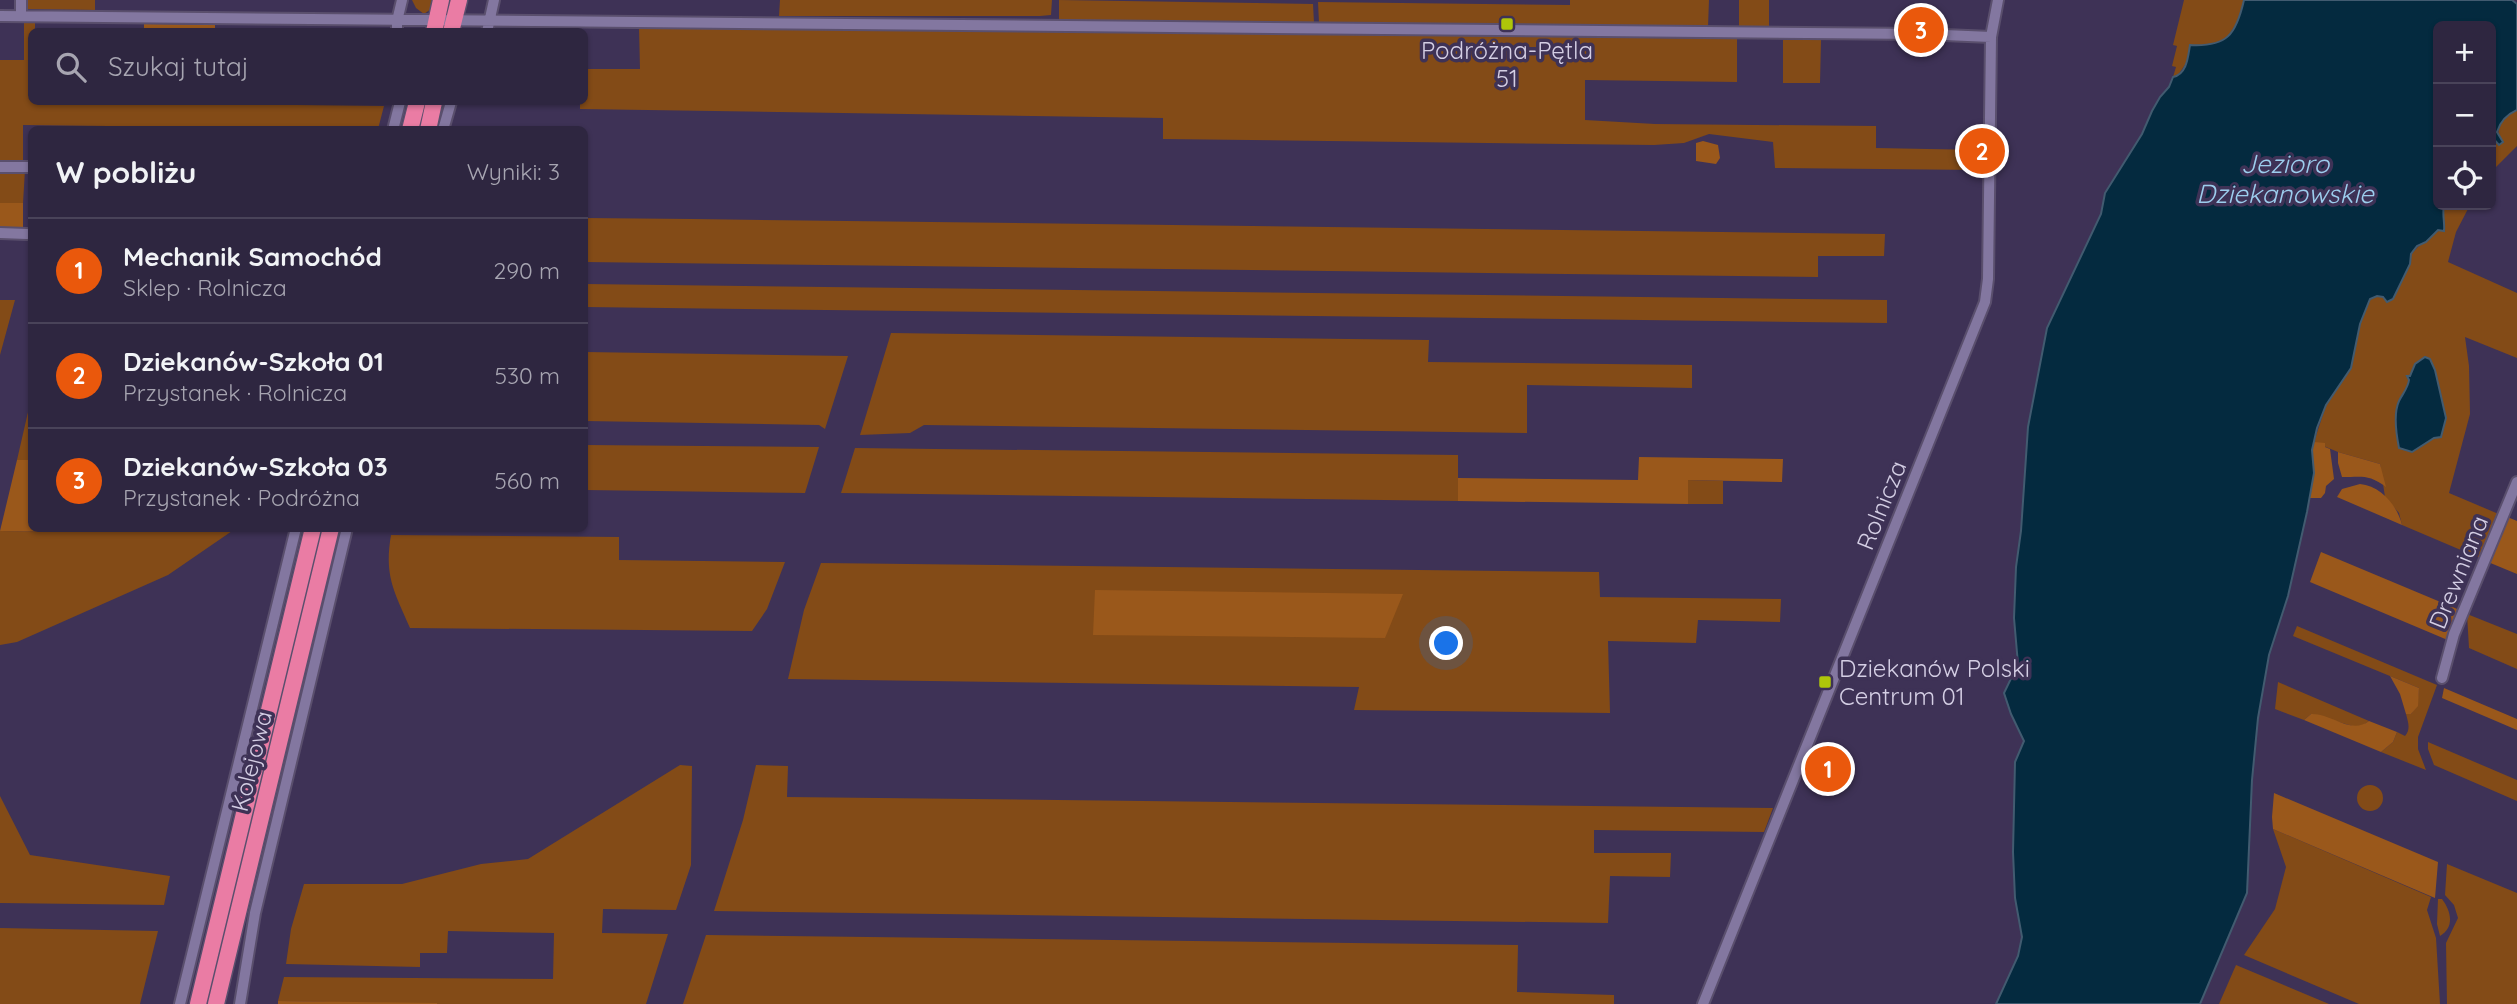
<!DOCTYPE html>
<html lang="pl">
<meta charset="utf-8">
<style>
:root{--surface:#2e2640;--page:#3a324b;--text:#f1f3f6;--muted:#a7a5b1;--line:#494359;--accent:#ea580c}
body{margin:0;font-family:Quicksand,sans-serif;background:var(--page);color:var(--text)}
.controls{position:absolute;right:21px;top:21px;display:grid;overflow:hidden;border-radius:10px;box-shadow:0 2px 5px #0004}
.controls button{width:63px;height:63px;display:grid;place-items:center;padding:0;border:0;border-bottom:2px solid var(--line);background:var(--surface);color:var(--text);font:35px sans-serif}
.you{position:absolute;left:1447px;top:644px;width:24px;height:24px;margin:-18px;border:5px solid #fff;border-radius:50%;background:#1a73e8;box-shadow:0 0 0 10px #1a73e833}
.badge{display:grid;place-items:center;width:46px;height:46px;border-radius:50%;background:var(--accent);color:#fff;font-size:23px;font-weight:700}
.pin{position:absolute;translate:-50% -50%;border:4px solid #fff;box-shadow:0 2px 7px #0006}
.list{margin:0;padding:0;list-style:none}
h2{display:flex;justify-content:space-between;align-items:center;height:91px;margin:0;padding:0 28px;font-size:30px}
h2 small{font-size:23px;font-weight:400;color:var(--muted)}
.list li{display:grid;grid-template-columns:46px 1fr auto;gap:21px;align-items:center;box-sizing:border-box;height:105px;padding:0 28px;border-top:2px solid var(--line)}
.list b{display:block;font-size:26px;white-space:nowrap}
.list p{margin:0;font-size:23px;white-space:nowrap;color:var(--muted)}
.list em{font-size:23px;font-style:normal;color:var(--muted)}
.icon{flex:none;width:38px;height:38px;fill:none;stroke:currentColor;stroke-width:2;stroke-linecap:round;stroke-linejoin:round}
.map{position:relative;flex:none;width:2517px;height:1004px;overflow:hidden}
.search{position:absolute;background:var(--surface);box-shadow:0 2px 5px #0004;left:28px;top:28px;width:560px;height:77px;display:flex;align-items:center;gap:18px;box-sizing:border-box;padding:0 24px;border-radius:10px;color:var(--muted);font-size:26px}
.panel{position:absolute;background:var(--surface);box-shadow:0 2px 5px #0004;left:28px;top:126px;width:560px;height:406px;border-radius:10px}
.map>svg:first-child{display:block}
.green{fill:#834b17}
.forest{fill:#9a581b}
.water{fill:#042a3f;stroke:#425b70;stroke-width:2}
.lines{fill:none;stroke-linecap:round;stroke-linejoin:round}
.minor-casing{stroke:#5a4f6d;stroke-width:14}
.highway-casing{stroke:#5a4f6d;stroke-width:19}
.minor{stroke:#8377a0;stroke-width:10}
.highway{stroke:#ea7ca4;stroke-width:16}
.poi-dot{fill:#aec60a;stroke:#3e3256;stroke-width:2.5}
.labels{text-anchor:middle;dominant-baseline:central;stroke-width:7;stroke-linejoin:round;paint-order:stroke}
.poi-label{font-size:24px;fill:#d4cee4;stroke:#3e3256}
.street-label{font-size:24px;fill:#d4cee4;stroke:#3e3256}
.water-label{font-size:26px;font-style:italic;fill:#9ccded;stroke:#3e3256}
</style>
<div class="map">
<svg width="2517" height="1004" viewBox="0 0 2517 1004">
<rect width="100%" height="100%" fill="#3e3256"/>
<path class="green" d="M28 0H95V10L27 9Z
M412 0H434L431 9 424 14 416 8Z
M780 0H1052L1051 15 1040 16H779Z
M1059 0 1313 4 1314 23 1059 20Z
M1570 0H1709L1708 27 1319 23 1318 2 1570 5Z
M1739 0H1769V27H1739Z
M2184 0H2244L2240 18 2225 41 2210 46 2187 62 2178 75 2173 77 2176 67 2172 66 2177 46 2173 45Z
M35 20V31L32 32V102L384 106 378 129 23 125V163H0V60H24V21Z
M639 27 1737 39V82L1585 80V120L1655 124 1876 126V148L1980 150V170L1775 168 1773 142 1709 134 1684 143 1654 145 1163 139V118L580 109V102H584L585 69H640Z
M1783 40H1821L1820 83H1783Z
M2517 110V146L2491 172V136L2499 145C2497 128 2499 118 2517 110Z
M0 170H25L23 203H0Z
M2444 205H2470L2456 232 2448 262 2517 293V358L2465 337 2469 366 2470 414 2449 493 2501 515 2482 559 2402 525 2399 513 2385 497 2380 464 2338 452 2314 442 2326 405 2351 368 2360 324 2370 299 2376 296 2383 297C2391 289 2400 281 2406 272 2410 266 2409 262 2411 256 2413 249 2437 230 2445 228L2442 221Z
M584 218 692 219 1885 234 1884 256H1818V277L585 262Z
M585 284 1887 300V323L585 307Z
M0 300H15L0 355Z
M891 333 1429 340 1428 362 1692 365V388L1527 385V433L924 425 910 433 860 435Z
M585 352 848 356 825 429 819 425 585 421Z
M31 399V460H17Z
M585 445 819 447 805 493 585 490Z
M855 448 1458 455V501L841 493Z
M1688 480 1723 481V504H1688Z
M99 528 235 529 168 575 17 642 0 645V531L98 532Z
M391 535 619 537V560L785 562 767 609 752 631 410 628C394 591 384 576 391 535Z
M821 563 1599 572 1600 597 1781 599 1780 622 1698 620 1696 643 1608 641 1610 713 1354 710 1359 687 788 679 804 610Z
M2467 614 2517 634V669L2469 648Z
M2297 626 2437 685 2418 737V749L2426 770 2381 752 2393 742 2397 732 2405 736C2411 729 2408 722 2406 714H2411L2417 706 2419 688 2293 636Z
M2278 682 2369 721 2362 726 2356 727 2311 714 2304 720 2275 709Z
M2428 742 2517 780V801L2434 765 2428 749Z
M680 765 692 766 691 865 676 910 603 909 602 933 668 934 646 1004H437L278 1001 284 977 553 979 554 933 448 931 447 953H420V967L286 964 291 929 304 884H402L481 864 528 859Z
M756 765 788 766 787 797 1773 808 1764 832 1594 830V853H1671L1670 877 1610 876 1608 923 714 911 743 820Z
M2357 798a13 13 0 1 1 26 0a13 13 0 1 1-26 0Z
M0 796 30 855 170 876 164 905 0 903Z
M2273 829 2431 897 2427 910 2436 938 2440 1004H2359L2244 955 2275 909 2286 867Z
M2447 864 2517 893V1004H2447L2446 943 2458 918 2454 905 2445 895Z
M2438 899H2442C2451 911 2455 927 2440 936L2437 924Z
M0 928 158 931 140 1004H0Z
M706 935 1518 945 1517 992 1614 995V1004H683Z
M2236 965 2329 1004H2219Z"/>
<path class="forest" d="M144 24 215 25V31H144Z
M1703 141 1718 145 1720 158 1716 164 1696 161V143Z
M0 203H23V228H0Z
M2314 442 2325 443V447L2330 449 2334 479 2326 486 2325 493 2321 498H2309L2314 473 2312 450Z
M2338 452 2380 464 2386 487C2369 474 2362 477 2342 477L2338 463Z
M1639 457 1783 459 1782 482 1688 480V504L1458 501V478L1638 480Z
M17 460H31L32 528 99 529 98 532 0 531Z
M2360 484C2381 486 2397 505 2402 525L2337 497 2342 489Z
M2505 516 2517 521V574L2488 562Z
M2321 552 2462 611 2450 641 2310 582Z
M1095 590 1403 594 1385 638 1093 635Z
M2390 676 2419 688 2418 706 2411 714H2406L2400 694Z
M2444 688 2517 719V730L2442 698Z
M2311 714C2331 713 2351 735 2369 721L2397 732 2393 742 2381 752 2304 720Z
M2274 793 2438 862 2435 898 2273 829 2272 817Z
M278 1001 437 1003V1004H278Z"/>
<path class="water" d="M2244 0H2512L2517 4V110C2508 114 2500 122 2497 132L2503 142 2499 145 2491 136V26H2438V205H2444C2442 214 2445 223 2444 231L2438 230 2426 242 2417 246 2411 254 2410 264 2393 299 2387 302 2383 297 2377 296 2370 299 2360 324 2351 368 2326 405 2317 428 2312 450 2314 473 2307 512 2288 596 2269 655 2258 718 2252 780 2247 893 2200 1004H1996L2018 956 2022 937 2015 898 2013 852 2015 762 2024 741 2011 714 2004 693 2018 664 2014 618 2016 567 2021 531 2028 427 2047 328 2101 214 2105 193 2142 134 2152 111 2160 97 2169 87 2173 77C2187 74 2188 57 2190 45 2227 47 2236 35 2244 0Z
M2425 357 2430 359 2435 370 2446 418 2441 437 2434 438 2412 452 2399 448C2396 433 2393 414 2399 401 2403 393 2408 388 2409 380L2407 376H2410L2415 364Z"/>
<g class="lines">
<defs>
<path id="minor" d="M0 16 1921 34 1991 37
M21 16V0
M397 32V21L402 0
M487 32 494 0
M393 130 400 102
M443 130 451 102
M0 167H29
M0 233 27 234
M2442 678 2454 634 2517 482
M180 1004 296 528
M240 1004 255 913 347 528
M1703 1004 1985 302 1988 279 1991 37 1998 0"/>
<path id="highway" d="M434 32 441 0
M451 32 459 0
M410 130 417 102
M428 130 434 102
M198 1004 313 528
M216 1004 331 528"/>
</defs>
<use href="#minor" class="minor-casing"/>
<use href="#highway" class="highway-casing"/>
<use href="#minor" class="minor"/>
<use href="#highway" class="highway"/>
</g>
<g class="poi-dot">
<rect x="1500" y="17" width="14" height="14" rx="3.5"/>
<rect x="1818" y="675" width="14" height="14" rx="3.5"/>
</g>
<g class="labels">
<g class="poi-label">
<text x="1507" y="50">Podróżna-Pętla<tspan x="1507" dy="28">51</tspan></text>
<text x="1839" y="668" text-anchor="start">Dziekanów Polski<tspan x="1839" dy="28">Centrum 01</tspan></text>
</g>
<g class="street-label">
<text transform="translate(1881 505) rotate(-68)">Rolnicza</text>
<text transform="translate(2458 572) rotate(-68)">Drewniana</text>
<text transform="translate(251 761) rotate(-76)">Kolejowa</text>
</g>
<g class="water-label">
<text x="2285" y="163">Jezioro<tspan x="2285" dy="30">Dziekanowskie</tspan></text>
</g>
</g>
</svg>
<div class="controls">
<button>+</button>
<button>−</button>
<button><svg class="icon" aria-label="locate" viewBox="0 0 24 24"><circle cx="12" cy="12" r="6"/><path d="M12 2v4M12 18v4M2 12h4M18 12h4"/></svg></button>
</div>
<div class="you"></div>
<div class="pin badge" style="left:1828px;top:769px">1</div>
<div class="pin badge" style="left:1982px;top:151px">2</div>
<div class="pin badge" style="left:1921px;top:30px">3</div>
<div class="search"><svg class="icon" aria-label="search" viewBox="0 0 24 24"><circle cx="10" cy="10" r="6"/><path d="M15 15l6 6"/></svg>Szukaj tutaj</div>
<section class="panel">
<h2>W pobliżu<small>Wyniki: 3</small></h2>
<ul class="list">
<li><span class="badge">1</span><div><b>Mechanik Samochód</b><p>Sklep · Rolnicza</p></div><em>290 m</em></li>
<li><span class="badge">2</span><div><b>Dziekanów-Szkoła 01</b><p>Przystanek · Rolnicza</p></div><em>530 m</em></li>
<li><span class="badge">3</span><div><b>Dziekanów-Szkoła 03</b><p>Przystanek · Podróżna</p></div><em>560 m</em></li>
</ul>
</section>
</div>
